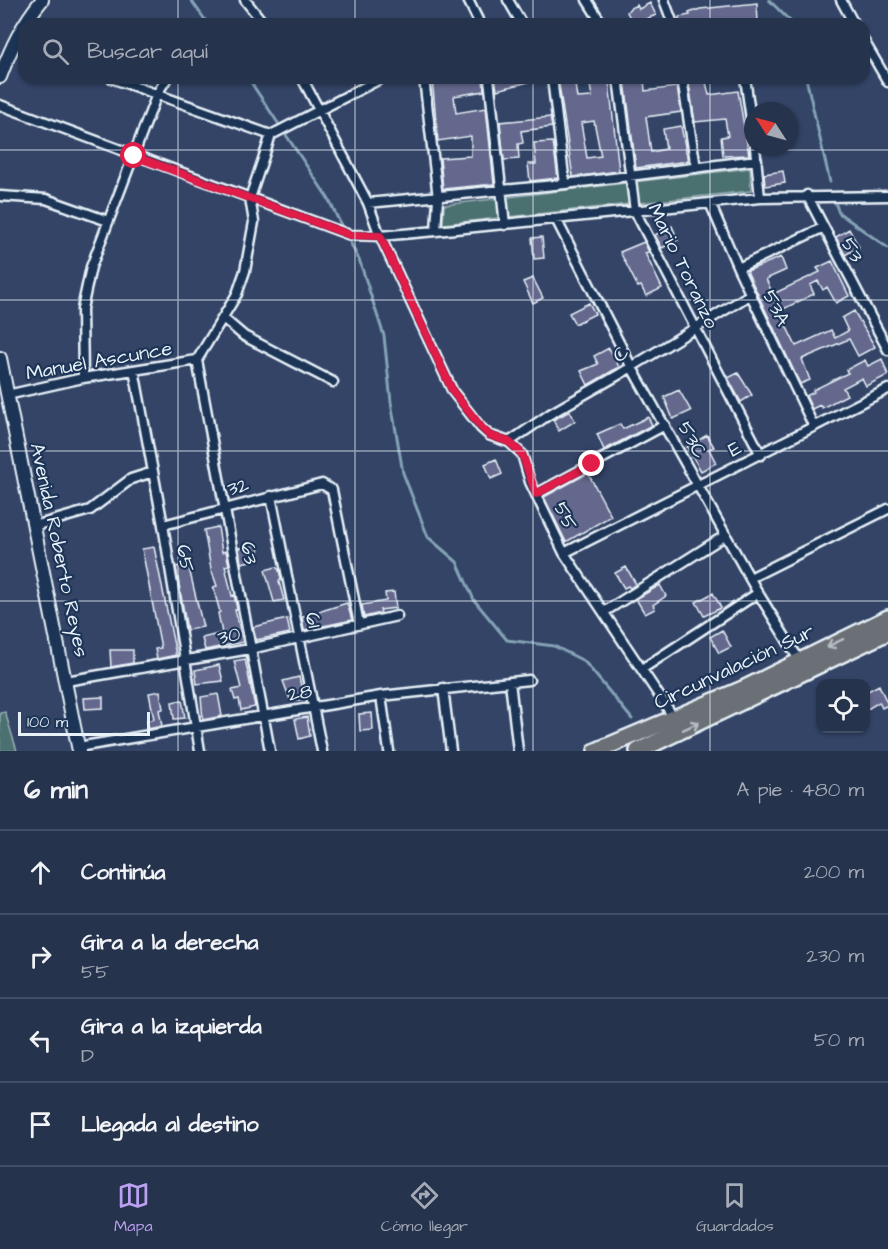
<!DOCTYPE html>
<html lang="es">
<meta charset="utf-8">
<style>
:root{--surface:#26334d;--page:#323f57;--text:#f1f3f6;--muted:#a4aab6;--line:#424e65;--accent:#bca0f2}
body{margin:0;font-family:"Architects Daughter",sans-serif;background:var(--page);color:var(--text)}
.controls{position:absolute;right:18px;bottom:18px;display:grid;overflow:hidden;border-radius:12px;box-shadow:0 2px 4px #0004}
.controls button{width:54px;height:54px;display:grid;place-items:center;padding:0;border:0;border-bottom:2px solid var(--line);background:var(--surface);color:var(--text);font:30px sans-serif}
.compass{position:absolute;left:744px;top:102px;width:54px;height:54px;border-radius:50%;background:var(--surface);box-shadow:0 2px 4px #0004;rotate:306deg}
.scale{position:absolute;left:18px;bottom:15px;width:132px;box-sizing:border-box;padding-left:6px;border:3px solid #e8f1f8;border-top:0;font-size:16px;line-height:21px;white-space:nowrap;color:#e8f1f8;-webkit-text-stroke:4px #1d3557;paint-order:stroke}
.stop{position:absolute;width:18px;height:18px;margin:-14px;border:4px solid #e11d48;border-radius:50%;background:#fff}
.stop.end{background:#e11d48;border-color:#fff;box-shadow:0 2px 6px #0008}
.list{margin:0;padding:0;list-style:none}
h2{display:flex;justify-content:space-between;align-items:center;height:78px;margin:0;padding:0 24px;font-size:26px}
h2 small{font-size:20px;font-weight:400;color:var(--muted)}
.list li{display:grid;grid-template-columns:39px 1fr auto;gap:18px;align-items:center;box-sizing:border-box;height:84px;padding:0 24px;border-top:2px solid var(--line)}
.list b{display:block;font-size:22px;white-space:nowrap}
.list p{margin:0;font-size:20px;white-space:nowrap;color:var(--muted)}
.list em{font-size:20px;font-style:normal;color:var(--muted)}
.icon{flex:none;width:33px;height:33px;fill:none;stroke:currentColor;stroke-width:2;stroke-linecap:round;stroke-linejoin:round}
.map{position:relative;flex:none;width:888px;height:751px;overflow:hidden}
.search{position:absolute;background:var(--surface);box-shadow:0 2px 4px #0004;left:18px;right:18px;top:18px;height:66px;display:flex;align-items:center;gap:15px;box-sizing:border-box;padding:0 21px;border-radius:18px;color:var(--muted);font-size:22px}
.sheet{height:414px;background:var(--surface)}
nav{display:flex;justify-content:space-around;align-items:center;box-sizing:border-box;height:84px;border-top:2px solid var(--line);background:var(--surface);font-size:16px;color:var(--muted)}
nav a{display:grid;justify-items:center;gap:3px}
nav .on{color:var(--accent)}
.map>svg:first-child{display:block}
.green{fill:#4b6f70;stroke:#9ab0b4;stroke-width:1.5}
.lines{fill:none;stroke-linecap:round;stroke-linejoin:round}
.stream{stroke:#85a3b5;stroke-width:3}
.building{fill:#65688d;stroke:#e8f1f8;stroke-width:1.5;fill-rule:evenodd}
.street-casing{stroke:#e8f1f8;stroke-width:13}
.secondary-casing{stroke:#e8f1f8;stroke-width:16}
.highway-casing{stroke:#e8f1f8;stroke-width:20}
.street{stroke:#1d3557;stroke-width:8}
.secondary{stroke:#1d3557;stroke-width:12}
.highway{stroke:#6b6f75;stroke-width:15}
.oneway{stroke:#b6bdc4}
.route{stroke:#e11d48;stroke-width:8}
.grid{fill:none;stroke:#e8f1f8;stroke-width:1.5;stroke-opacity:0.55}
.labels{text-anchor:middle;dominant-baseline:central;stroke-width:4.5;stroke-linejoin:round;paint-order:stroke}
.street-label{font-size:20px;fill:#e8f1f8;stroke:#1d3557}
</style>
<div class="map">
<svg width="888" height="751" viewBox="0 0 888 751">
<rect width="100%" height="100%" fill="#334467"/>
<filter id="ink" filterUnits="userSpaceOnUse"><feTurbulence type="fractalNoise" baseFrequency=".0167" numOctaves="2"/><feDisplacementMap in="SourceGraphic" scale="12" xChannelSelector="R" yChannelSelector="G"/><feConvolveMatrix kernelMatrix="1 2 1 2 8 2 1 2 1" color-interpolation-filters="sRGB"/></filter>
<g filter="url(#ink)">
<path class="green" d="M750 168 751 191 443 224 444 205Z
M5 712 17 751H0V713Z"/>
<g class="lines">
<path class="stream" d="M191 0 208 24
M769 0 793 24
M248 78 278 123
M806 78 830 182
M286 135 328 198 341 225
M836 205 839 213 888 248
M350 242 360 262 384 336 391 402 403 473 428 537 457 562 474 600 507 640 554 646 584 661 632 719"/>
</g>
<path class="building" d="M650 3 656 15 633 24 627 12 630 8 637 5 639 9Z
M757 3 758 23 680 24 679 17 690 15 689 13 700 9Z
M432 78H483L484 91 454 96 456 113 486 108 494 184 443 189 440 158 471 156V136L438 141Z
M495 78H528L529 82 497 90Z
M558 78H574L577 98 592 97 590 85 609 82 619 171 573 177ZM594 121 601 156 587 158 581 123Z
M688 78H705L709 95 738 91 749 155 723 156 721 137 728 136 725 119 695 122Z
M644 79 645 91 677 87 681 112 646 117 651 152 666 149 663 129 681 126 688 161 636 168 625 81Z
M550 117 552 127 521 131 523 143 518 144 519 159 504 160 500 122Z
M553 142 558 178 530 181 528 164H536L534 143Z
M783 171 785 183 765 186 764 174Z
M672 226 678 240 662 248 655 235Z
M849 229 859 247 845 255 836 237Z
M542 237 544 258 534 259 532 238Z
M644 242 649 252 645 253 662 288 646 296 641 286 638 287 620 252Z
M781 257 786 270 766 279 773 294 820 272 817 268 832 261 849 296 836 303 827 287 823 290 818 281 810 285 814 294 779 311 796 346 831 330 835 338 848 331 842 318 854 311 875 347 858 356 849 339 802 359 810 380 800 384 747 271Z
M533 278 543 298 533 303 523 282Z
M589 303 595 314 575 324 569 313Z
M609 348 619 367 588 385 581 371 598 364 594 356Z
M882 359 888 375 866 386 862 378 843 388 847 395 822 408 820 405 812 409 806 396 814 392 813 390 848 373 846 370 865 360 868 366Z
M738 373 752 395 741 402 728 378Z
M679 390 691 411 673 419 664 397Z
M570 411 575 421 559 431 553 420Z
M648 417 652 425 604 450 597 434 620 424 623 429Z
M707 435 714 447 709 449 716 463 701 471 687 447Z
M496 459 502 474 491 479 485 464Z
M588 473 611 516 566 542 544 497Z
M218 527 222 552 226 551 229 565 225 566 232 596 234 595 237 609 235 610 243 642 205 650 202 638 222 633 218 613 220 612 213 587 217 586 211 569 204 530Z
M258 545 260 559 241 563 239 548Z
M154 547 176 655 157 659 155 649 161 648 142 549Z
M188 564 203 627 187 630 176 567Z
M276 567 279 570 281 579 279 582 284 600 274 602 265 570Z
M626 567 636 584 630 588 628 586 624 588 615 573Z
M660 585 666 596 653 605 655 609 645 614 636 599Z
M394 592 396 608 380 610 381 613 364 617 362 605 386 601 385 593Z
M713 593 721 608 704 616 696 602Z
M347 603 352 620 304 630 302 617Z
M287 619 290 633 256 640 253 627Z
M722 630 731 647 719 653 710 637Z
M110 650H133V663L111 667Z
M245 659 255 707 241 710 239 699 235 700 232 690 241 688 234 661Z
M219 665 223 681 197 684 195 670Z
M299 677 304 699 291 702 283 681Z
M879 685 888 705 882 708 879 702 866 710V692Z
M160 691 163 709 159 710 162 726 148 729 147 721 154 719 149 693Z
M218 694 222 716 203 720 201 697Z
M103 697V708L85 709 84 698Z
M182 700 185 718 174 719 172 702Z
M372 713 373 730 360 731 359 714Z
M307 717 310 736 299 739 295 719Z"/>
<g class="lines">
<defs>
<path id="street" d="M245 0 264 24
M468 0 480 24
M508 0 522 24
M587 0 602 24
M664 0 673 24
M841 0 854 24
M864 41 888 82
M111 78 271 135
M302 78 368 203 380 236 453 392 481 428 489 435 509 442 522 454 530 482 564 553 674 718
M424 78 438 198 436 231
M489 78 505 225
M552 78 565 184
M618 78 635 211 761 455
M682 78 696 168
M745 78 753 133
M0 105 350 235 380 236 436 231 760 198 888 196
M755 147 760 198
M807 195 888 350
M0 196 46 199 108 221
M368 203 565 184 757 160
M710 203 738 268 814 427
M556 219 631 366 758 593 801 663
M738 268 822 228
M224 319 244 336 333 382
M197 360 270 751
M197 360 237 294 245 271 254 222 250 198 271 135 382 78
M134 370 163 525 200 751
M83 378 82 309 91 267 157 94 167 78
M7 395 83 378 197 360
M509 442 550 414 620 374 751 294
M536 494 665 425
M271 496 322 751
M163 525 322 484 332 490 359 624
M34 526 90 510 131 479 153 472
M564 553 888 389
M750 578 888 509
M604 612 726 535
M642 669 758 593
M66 681 250 649 397 616
M510 682 518 751
M443 688 451 751
M381 696 389 751
M78 747 381 696 529 680"/>
<path id="secondary" d="M0 77C11 48 22 24 42 0
M0 358 79 751"/>
<path id="highway" d="M596 751 743 689 888 618
M638 751 888 632"/>
</defs>
<use href="#street" class="street-casing"/>
<use href="#secondary" class="secondary-casing"/>
<use href="#highway" class="highway-casing"/>
<use href="#street" class="street"/>
<use href="#secondary" class="secondary"/>
<use href="#highway" class="highway"/>
</g>
<defs><path id="oneway-shaft" d="M-6 0H5M1.5-3L5.5 0L1.5 3" fill="none" stroke-width="1.6" stroke-linecap="round" stroke-linejoin="round" transform="scale(1.5)"/></defs>
<g class="oneway">
<use href="#oneway-shaft" transform="translate(835 643) rotate(154)"/>
<use href="#oneway-shaft" transform="translate(691 726) rotate(-25)"/>
</g>
</g>
<g class="lines" filter="url(#ink)">
<path class="route" d="M134 156 350 235 380 236 453 392 482 428 489 435 509 442 522 454 536 494 592 464"/>
</g>
<path class="grid" d="M178 0V24M355 0V24M533 0V24M710 0V24M178 78V751M355 78V751M533 78V751M710 78V751M0 150H888M0 300H888M0 451H888M0 601H888"/>
<g class="labels">
<g class="street-label">
<text transform="translate(852 250) rotate(61)">53</text>
<text transform="translate(683 266) rotate(64)">Mario Toranzo</text>
<text transform="translate(776 308) rotate(64)">53A</text>
<text transform="translate(621 354) rotate(-33)">C</text>
<text transform="translate(99 361) rotate(-10)">Manuel Ascunce</text>
<text transform="translate(692 440) rotate(61)">53C</text>
<text transform="translate(735 449) rotate(-26)">E</text>
<text transform="translate(238 487) rotate(-14)">32</text>
<text transform="translate(565 516) rotate(64)">55</text>
<text transform="translate(59 550) rotate(78)">Avenida Roberto Reyes</text>
<text transform="translate(249 553) rotate(79)">63</text>
<text transform="translate(185 558) rotate(81)">65</text>
<text transform="translate(313 620) rotate(78)">61</text>
<text transform="translate(229 636) rotate(-11)">30</text>
<text transform="translate(734 667) rotate(-25)">Circunvalación Sur</text>
<text transform="translate(300 693) rotate(-9)">28</text>
</g>
</g>
</svg>
<div class="controls">
<button><svg class="icon" aria-label="locate" viewBox="0 0 24 24"><circle cx="12" cy="12" r="6"/><path d="M12 2v4M12 18v4M2 12h4M18 12h4"/></svg></button>
</div>
<svg class="compass" viewBox="-18 -18 36 36"><path d="M0-13l5 13h-10z" fill="#e53935"/><path d="M0 13l5-13h-10z" fill="#a4aab6"/></svg>
<div class="scale">100 m</div>
<div class="stop" style="left:134px;top:156px"></div>
<div class="stop end" style="left:592px;top:464px"></div>
<div class="search"><svg class="icon" aria-label="search" viewBox="0 0 24 24"><circle cx="10" cy="10" r="6"/><path d="M15 15l6 6"/></svg>Buscar aquí</div>
</div>
<section class="sheet">
<h2>6 min<small>A pie · 480 m</small></h2>
<ul class="list">
<li><svg class="icon" aria-label="ahead" viewBox="0 0 24 24"><path d="M12 20V5M6 11l6-6 6 6"/></svg><div><b>Continúa</b></div><em>200 m</em></li>
<li><svg class="icon" aria-label="right" viewBox="0 0 24 24"><path d="M7 20v-9h11M14 6l5 5-5 5"/></svg><div><b>Gira a la derecha</b><p>55</p></div><em>230 m</em></li>
<li><svg class="icon" aria-label="left" viewBox="0 0 24 24"><path d="M17 20v-9H6M10 6l-5 5 5 5"/></svg><div><b>Gira a la izquierda</b><p>D</p></div><em>50 m</em></li>
<li><svg class="icon" aria-label="arrive" viewBox="0 0 24 24"><path d="M6 21V4h12l-3 4 3 4H6"/></svg><div><b>Llegada al destino</b></div></li>
</ul>
</section>
<nav>
<a class="on"><svg class="icon" aria-label="map" viewBox="0 0 24 24"><path d="M3 6l6-2 6 2 6-2v14l-6 2-6-2-6 2zM9 4v14M15 6v14"/></svg>Mapa</a>
<a><svg class="icon" aria-label="directions" viewBox="0 0 24 24"><path d="M12 3l9 9-9 9-9-9zM9 14v-3h6M13 9l2 2-2 2"/></svg>Cómo llegar</a>
<a><svg class="icon" aria-label="saved" viewBox="0 0 24 24"><path d="M7 4h10v16l-5-4-5 4z"/></svg>Guardados</a>
</nav>
